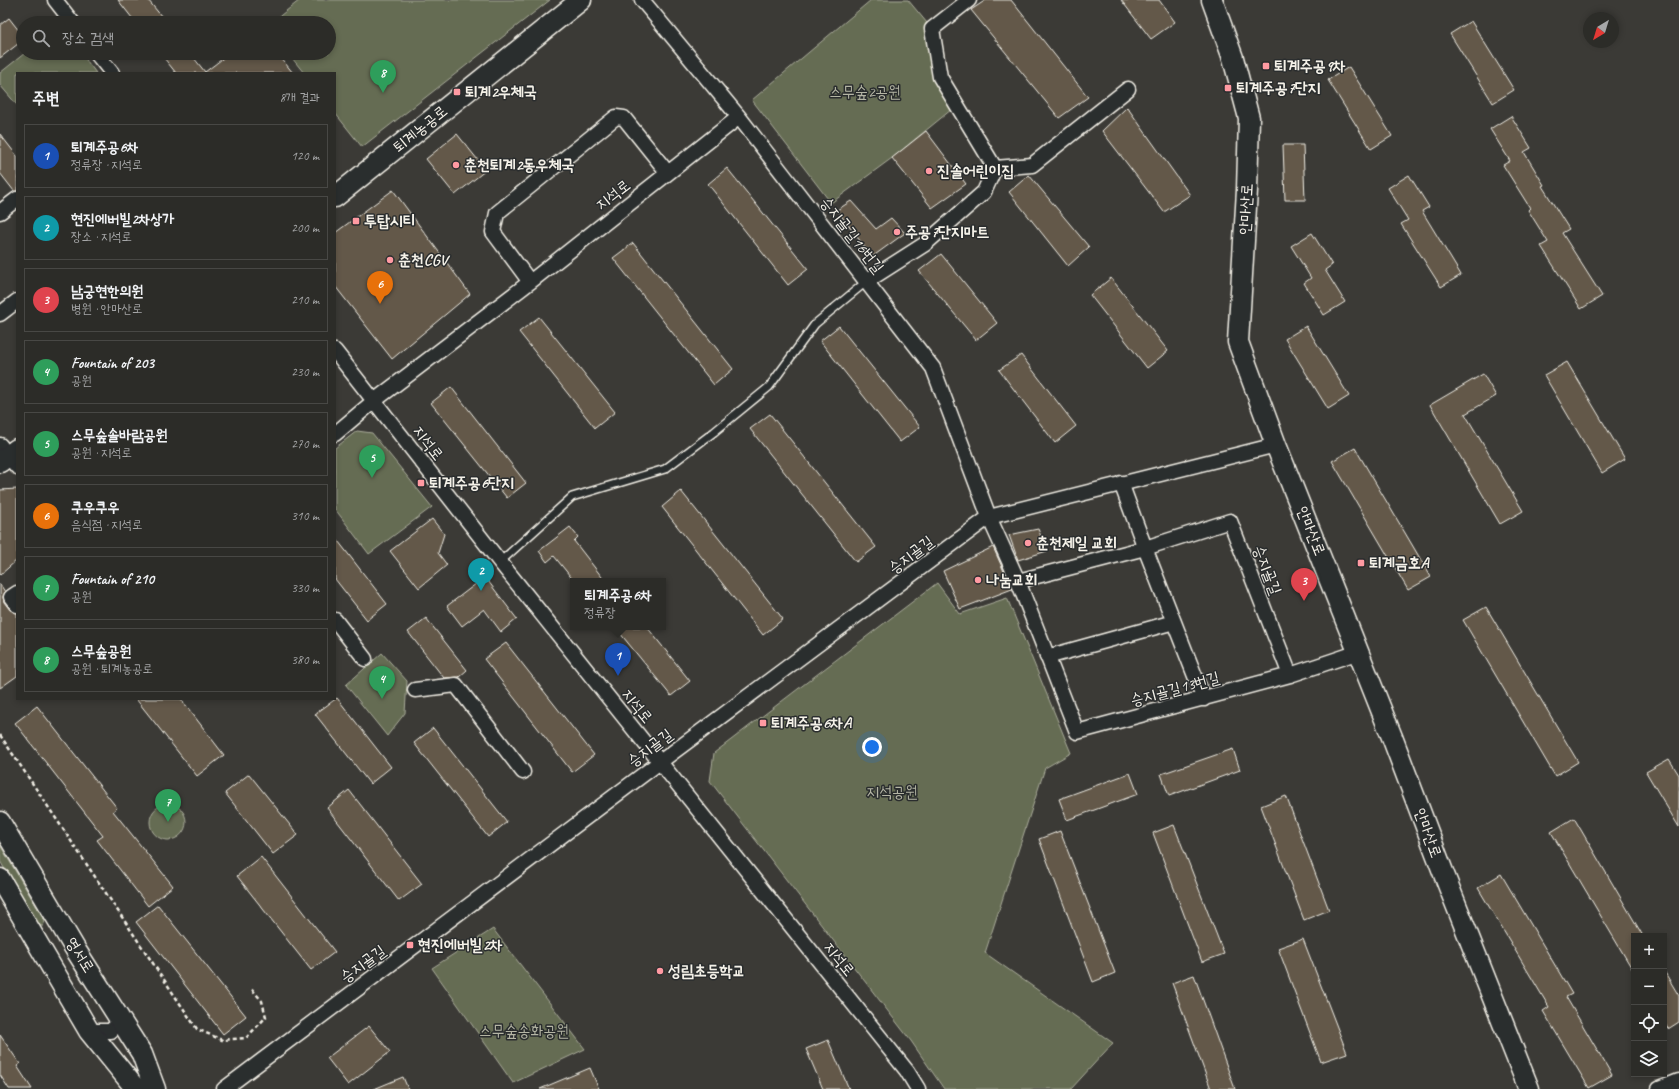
<!DOCTYPE html>
<html lang="ko">
<head>
<meta charset="utf-8">
<style>
  :root { --surface:#2c2c28; --page:#383834; --text:#f1f3f6; --muted:#a6a7a8; --line:#484845; --accent:#d6ab8b }
  body { margin:0; font-family:Caveat,"Poor Story",sans-serif; background:var(--page); color:var(--text) }
  .controls { position:absolute; right:12px; bottom:12px; display:grid; overflow:hidden; border-radius:0px; box-shadow:0 2px 6px #0003 }
  .controls button { width:36px; height:36px; display:grid; place-items:center; padding:0; border:0; border-bottom:1px solid var(--line); background:var(--surface); color:var(--text); font:20px sans-serif }
  .compass { position:absolute; left:1583px; top:12px; width:36px; height:36px; border-radius:50%; background:var(--surface); box-shadow:0 2px 6px #0003; rotate:218deg }
  .you { position:absolute; left:872px; top:747px; width:14px; height:14px; margin:-10px; border:3px solid #fff; border-radius:50%; background:#1a73e8; box-shadow:0 0 0 6px #1a73e833 }
  .badge { display:grid; place-items:center; width:26px; height:26px; border-radius:50%; background:var(--accent); color:#fff; font-size:13px; font-weight:700 }
  .pin { position:absolute; translate:-50% -33px; filter:drop-shadow(0 1px 2px #0008) }
  .pin::after { content:''; position:absolute; top:21px; width:14px; height:12px; background:inherit; clip-path:polygon(0 0,100% 0,50% 100%) }
  .popup { position:absolute; left:570px; top:578px; width:96px; height:52px; box-sizing:border-box; display:grid; place-content:center; border-radius:0px; background:var(--surface); filter:drop-shadow(0 1px 3px #0005); font-size:13px; white-space:nowrap; color:var(--muted) }
  .popup b { font-size:15px; color:var(--text) }
  .popup::after { content:''; position:absolute; left:50%; top:100%; margin-left:-8px; border:8px solid transparent; border-top-color:var(--surface) }
  .list { margin:0; padding:0; list-style:none }
  h2 { display:flex; justify-content:space-between; align-items:center; height:52px; margin:0; padding:0 16px; font-size:17px }
  h2 small { font-size:13px; font-weight:400; color:var(--muted) }
  .list li { display:grid; grid-template-columns:26px 1fr auto; gap:12px; align-items:center; box-sizing:border-box; height:64px; margin:0 8px 8px; padding:0 8px; border:1px solid var(--line); border-radius:0px }
  .list b { display:block; font-size:15px; white-space:nowrap }
  .list p { margin:0; font-size:13px; white-space:nowrap; color:var(--muted) }
  .list em { font-size:13px; font-style:normal; color:var(--muted) }
  .icon { flex:none; width:22px; height:22px; fill:none; stroke:currentColor; stroke-width:2; stroke-linecap:round; stroke-linejoin:round }
  .map { position:relative; flex:none; width:1679px; height:1089px; overflow:hidden }
  .search { position:absolute; background:var(--surface); box-shadow:0 2px 6px #0003; left:16px; top:16px; width:320px; height:44px; display:flex; align-items:center; gap:10px; box-sizing:border-box; padding:0 14px; border-radius:22px; color:var(--muted); font-size:15px }
  .panel { position:absolute; background:var(--surface); box-shadow:0 2px 6px #0003; left:16px; top:72px; width:320px; height:628px; border-radius:0px }
  .map>svg:first-child { display:block }
  .green { fill:#656c52; stroke:#acae9d }
  .building { fill:#63594a; stroke:#f4f1e8 }
  .lines { fill:none; stroke-linecap:round; stroke-linejoin:round }
  .lane-casing { stroke:#f4f1e8; stroke-width:10 }
  .street-casing { stroke:#f4f1e8; stroke-width:17 }
  .secondary-casing { stroke:#f4f1e8; stroke-width:23 }
  .path { stroke:#f4f1e8; stroke-width:2.5; stroke-dasharray:4 3; stroke-linecap:butt }
  .lane { stroke:#2a2d2e; stroke-width:7 }
  .street { stroke:#2a2d2e; stroke-width:14 }
  .secondary { stroke:#2a2d2e; stroke-width:20 }
  .poi-dot { fill:#ff9aa2; stroke:#2a2d2e; stroke-width:1.5 }
  .labels { text-anchor:middle; dominant-baseline:central; stroke-width:3; stroke-linejoin:round; paint-order:stroke }
  .poi-label { font-size:16px; font-weight:bold; fill:#f4f1e8; stroke:#2a2d2e; text-anchor:start }
  .park-label { font-size:16px; fill:#b4b5a4; stroke:#2a2d2e }
  .street-label { font-size:16px; fill:#f4f1e8; stroke:#2a2d2e }
</style>
</head>
<body>
<div class="map">
<svg width="1679" height="1089" viewBox="0 0 1679 1089">
  <rect width="100%" height="100%" fill="#3b3a36"/>
  <filter id="ink" filterUnits="userSpaceOnUse"><feTurbulence type="fractalNoise" baseFrequency=".025" numOctaves="2"/><feDisplacementMap in="SourceGraphic" scale="8" xChannelSelector="R" yChannelSelector="G"/><feConvolveMatrix kernelMatrix="1 2 1 2 8 2 1 2 1" color-interpolation-filters="sRGB"/></filter>
  <g filter="url(#ink)">
    <!-- green -->
    <path class="green" d="M300,0H550L362,147L335,113V73H304L288,53H329V23H271Z
      M871,0H908L932,29L940,77L957,105L892,158L831,203L752,100Z
      M25,53H81L96,73H17V105L0,85V73Z
      M357,431L372,433L432,507L369,554L335,509V448Z
      M937,583L960,614L1007,598L1071,753L1045,768L985,953L1113,1043L1071,1089H944L911,1041L710,781L714,753Z
      M382,653L407,681L405,713L387,736L346,685Z
      M150 822a18 18 0 1 1 36 0a18 18 0 1 1-36 0Z
      M0,845L45,921L43,926H39L35,921L0,861Z
      M493,929L585,1049L513,1083L432,968Z"/>
    <!-- building -->
    <path class="building" d="M118,0H148L167,23H136Z
      M986,0H1011L1088,97L1059,118L971,10Z
      M1121,0H1159L1175,22L1151,39Z
      M9,18L23,36V40L0,58V25Z
      M1471,21L1514,90L1493,103L1450,34Z
      M160,53H190L205,72L230,53H277L293,73H176Z
      M1349,67L1392,136L1371,149L1328,80Z
      M1127,107L1190,195L1164,212L1102,131Z
      M1511,116L1531,148L1524,152L1544,185L1542,186L1569,229L1562,233L1602,296L1581,309L1541,246L1548,242L1528,210L1530,208L1503,165L1510,161L1490,129Z
      M926,131L966,184L932,208L892,158Z
      M0,134L17,156V191H14L0,173Z
      M457,134L486,170L455,195L426,159Z
      M1283,145H1303L1305,200H1285Z
      M727,168L808,269L788,285L708,184Z
      M1029,175L1089,247L1068,266L1009,192Z
      M1409,175L1429,207L1422,211L1461,275L1441,287L1401,224L1408,220L1388,188Z
      M393,190L470,294L392,359L335,286V233Z
      M851,201L876,229L891,218L905,233L872,257L837,210Z
      M1312,233L1332,265L1325,270L1345,302L1324,315L1304,283L1311,278L1291,246Z
      M633,243L733,369L714,385L613,258Z
      M941,254L997,323L976,340L919,271Z
      M1111,278L1168,351L1147,368L1090,295Z
      M539,317L615,412L595,428L519,332Z
      M839,326L920,427L900,442L820,341Z
      M1306,326L1349,396L1328,409L1285,339Z
      M1021,355L1076,426L1055,443L999,370Z
      M1567,362L1625,459L1602,473L1544,375Z
      M1483,374L1496,396L1465,414L1523,511L1500,524L1430,405Z
      M451,387L526,483L507,498L431,403Z
      M770,414L876,547L856,562L750,429Z
      M1355,448L1431,577L1408,590L1332,461Z
      M17,489V560L0,575V490Z
      M681,491L783,619L763,635L662,507Z
      M432,519L444,534L438,553L447,565L419,588L390,551Z
      M570,527L578,537L574,541L605,581H574L554,556L547,562L539,551Z
      M1038,529L1047,551L1018,560L1009,535Z
      M335,537L387,604L367,620L335,579Z
      M993,547L1012,589L960,609L943,571Z
      M485,577L517,619L501,632L484,609L462,626L447,606Z
      M0,584L5,592L3,597L4,602L10,610L17,613V676L0,688Z
      M1486,607L1578,762L1555,776L1463,620Z
      M426,618L467,670L459,677L444,678L408,632Z
      M615,627H647L690,681L671,696Z
      M506,643L594,755L572,772L484,659Z
      M337,698L391,767L370,784L315,714Z
      M136,699H181L224,755L197,776Z
      M37,706L117,808L113,811L173,886L148,906L97,840L103,836L15,723Z
      M433,728L507,822L488,837L414,743Z
      M1233,749L1240,770L1169,796L1161,774Z
      M1669,759L1679,775V827L1646,772Z
      M1130,773L1138,794L1067,820L1059,799Z
      M249,774L298,835L273,854L225,793Z
      M349,790L422,884L399,901L327,808Z
      M1286,796L1329,910L1304,920L1261,806Z
      M1574,818L1643,936H1634V972L1551,832Z
      M1174,825L1224,954L1202,962L1153,833Z
      M1060,831L1115,973L1093,982L1039,839Z
      M261,857L335,952L311,970L237,876Z
      M1501,874L1572,994L1566,997L1612,1075L1589,1088L1543,1011L1549,1007L1478,888Z
      M158,905L246,1016L223,1034L136,922Z
      M1303,939L1347,1053L1321,1062L1278,948Z
      M1664,971L1679,996V1022L1668,1029L1664,1022Z
      M1194,975L1235,1089H1211L1172,983Z
      M369,1026L390,1052L348,1085L327,1058Z
      M0,1035L20,1064L17,1066L32,1089H9L0,1075Z
      M828,1040L849,1089H823L806,1049Z
      M590,1068L599,1089H540Z
      M403,1077L408,1089H374Z"/>
    <g class="lines">
      <defs>
        <path id="lane" d="M500,562L572,497L665,469L714,432L769,387L815,324L867,281"/>
        <path id="street" d="M55,0L73,23
          M642,0L739,117L933,368L989,517L1018,581L1077,732L1290,675L1359,652
          M969,0L932,29L940,77L995,168
          M96,53L112,73
          M0,212L17,199
          M867,281L925,244L984,192L995,168L1032,165L1128,89
          M530,282L493,232L497,213L616,117L624,118L668,173
          M0,314L17,301
          M335,351L500,562L907,1071L918,1089
          M335,434L374,401L530,282L739,117
          M0,445L17,467
          M1121,483L1145,548L1204,699
          M1018,581L1145,548L1230,521L1290,675
          M17,593L11,597L17,605
          M335,620L365,659
          M1047,657L1174,622
          M415,690L456,685L523,772
          M89,1031H111L116,1025L117,1015
          M224,1089L660,762L989,517L1276,445
          M1659,1089L1679,1081"/>
        <path id="secondary" d="M1212,0L1233,58L1249,118L1247,190L1238,342L1276,445L1392,737L1445,877L1529,1089
          M335,197L581,0
          M0,462L17,449
          M0,822L77,952L142,1054L155,1089
          M0,879L89,1031L136,1089"/>
      </defs>
      <!-- lane casing -->
      <use href="#lane" class="lane-casing"/>
      <!-- street casing -->
      <use href="#street" class="street-casing"/>
      <!-- secondary casing -->
      <use href="#secondary" class="secondary-casing"/>
      <!-- path -->
      <path class="path" d="M0,735L197,1029L222,1040L246,1038L266,1017L262,1001L251,988"/>
      <!-- lane -->
      <use href="#lane" class="lane"/>
      <!-- street -->
      <use href="#street" class="street"/>
      <!-- secondary -->
      <use href="#secondary" class="secondary"/>
    </g>
  </g>
  <!-- markers -->
  <g class="poi-dot">
    <rect x="1262" y="62" width="8" height="8" rx="2"/>
    <rect x="1224" y="84" width="8" height="8" rx="2"/>
    <rect x="453" y="88" width="8" height="8" rx="2"/>
    <circle cx="456" cy="165" r="4"/>
    <circle cx="929" cy="171" r="4"/>
    <rect x="352" y="217" width="8" height="8" rx="2"/>
    <circle cx="897" cy="232" r="4"/>
    <circle cx="390" cy="260" r="4"/>
    <rect x="417" y="479" width="8" height="8" rx="2"/>
    <circle cx="1028" cy="543" r="4"/>
    <rect x="1357" y="559" width="8" height="8" rx="2"/>
    <circle cx="978" cy="580" r="4"/>
    <rect x="759" y="719" width="8" height="8" rx="2"/>
    <rect x="406" y="941" width="8" height="8" rx="2"/>
    <circle cx="660" cy="971" r="4"/>
  </g>
  <g class="labels">
    <!-- poi labels -->
    <g class="poi-label">
      <text x="1274" y="66">퇴계주공9차</text>
      <text x="1236" y="88">퇴계주공7단지</text>
      <text x="465" y="92">퇴계2우체국</text>
      <text x="464" y="165">춘천퇴계2동우체국</text>
      <text x="937" y="171">진솔어린이집</text>
      <text x="364" y="221">투탑시티</text>
      <text x="905" y="232">주공7단지마트</text>
      <text x="398" y="260">춘천CGV</text>
      <text x="429" y="483">퇴계주공6단지</text>
      <text x="1036" y="543">춘천제일 교회</text>
      <text x="1369" y="563">퇴계금호A</text>
      <text x="986" y="580">나눔교회</text>
      <text x="771" y="723">퇴계주공6차A</text>
      <text x="418" y="945">현진에버빌2차</text>
      <text x="668" y="971">성림초등학교</text>
    </g>
    <!-- park labels -->
    <g class="park-label">
      <text x="865" y="92">스무숲2공원</text>
      <text x="892" y="792">지석공원</text>
      <text x="524" y="1031">스무숲송화공원</text>
    </g>
    <!-- street labels -->
    <g class="street-label">
      <text transform="translate(420 129) rotate(-39)">퇴계농공로</text>
      <text transform="translate(613 195) rotate(-38)">지석로</text>
      <text transform="translate(1246 209) rotate(-87)">안마산로</text>
      <text transform="translate(852 235) rotate(52)">승지골길16번길</text>
      <text transform="translate(428 443) rotate(52)">지석로</text>
      <text transform="translate(1311 531) rotate(68)">안마산로</text>
      <text transform="translate(911 555) rotate(-37)">승지골길</text>
      <text transform="translate(1267 570) rotate(69)">승지골길</text>
      <text transform="translate(1175 689) rotate(-15)">승지골길13번길</text>
      <text transform="translate(637 706) rotate(51)">지석로</text>
      <text transform="translate(650 748) rotate(-37)">승지골길</text>
      <text transform="translate(1428 833) rotate(70)">안마산로</text>
      <text transform="translate(80 955) rotate(58)">영서로</text>
      <text transform="translate(839 959) rotate(51)">지석로</text>
      <text transform="translate(363 964) rotate(-36)">승지골길</text>
    </g>
  </g>
</svg>
<div class="controls">
<button>+</button>
<button>−</button>
<button><svg class="icon" aria-label="locate" viewBox="0 0 24 24"><circle cx="12" cy="12" r="6"/><path d="M12 2v4M12 18v4M2 12h4M18 12h4"/></svg></button>
<button><svg class="icon" aria-label="layers" viewBox="0 0 24 24"><path d="M12 4l9 5-9 5-9-5zM3 14l9 5 9-5"/></svg></button>
</div>
<svg class="compass" viewBox="-18 -18 36 36"><path d="M0-13l5 13h-10z" fill="#e53935"/><path d="M0 13l5-13h-10z" fill="#a6a7a8"/></svg>
<div class="you"></div>
<div class="pin badge" style="left:618px;top:676px;background:#1a4fb4">1</div>
<div class="popup"><b>퇴계주공6차</b>정류장</div>
<div class="pin badge" style="left:481px;top:591px;background:#0f9aa8">2</div>
<div class="pin badge" style="left:1304px;top:601px;background:#e0444e">3</div>
<div class="pin badge" style="left:382px;top:699px;background:#2e9e5b">4</div>
<div class="pin badge" style="left:372px;top:478px;background:#2e9e5b">5</div>
<div class="pin badge" style="left:380px;top:304px;background:#e8710a">6</div>
<div class="pin badge" style="left:168px;top:822px;background:#2e9e5b">7</div>
<div class="pin badge" style="left:383px;top:93px;background:#2e9e5b">8</div>
<div class="search"><svg class="icon" aria-label="search" viewBox="0 0 24 24"><circle cx="10" cy="10" r="6"/><path d="M15 15l6 6"/></svg>장소 검색</div>
<section class="panel">
<h2>주변<small>8개 결과</small></h2>
<ul class="list">
<li><span class="badge" style="background:#1a4fb4">1</span><div><b>퇴계주공6차</b><p>정류장 · 지석로</p></div><em>120 m</em></li>
<li><span class="badge" style="background:#0f9aa8">2</span><div><b>현진에버빌2차상가</b><p>장소 · 지석로</p></div><em>200 m</em></li>
<li><span class="badge" style="background:#e0444e">3</span><div><b>남궁현한의원</b><p>병원 · 안마산로</p></div><em>210 m</em></li>
<li><span class="badge" style="background:#2e9e5b">4</span><div><b>Fountain of 203</b><p>공원</p></div><em>230 m</em></li>
<li><span class="badge" style="background:#2e9e5b">5</span><div><b>스무숲솔바람공원</b><p>공원 · 지석로</p></div><em>270 m</em></li>
<li><span class="badge" style="background:#e8710a">6</span><div><b>쿠우쿠우</b><p>음식점 · 지석로</p></div><em>310 m</em></li>
<li><span class="badge" style="background:#2e9e5b">7</span><div><b>Fountain of 210</b><p>공원</p></div><em>330 m</em></li>
<li><span class="badge" style="background:#2e9e5b">8</span><div><b>스무숲공원</b><p>공원 · 퇴계농공로</p></div><em>380 m</em></li>
</ul>
</section>
</div>
</body>
</html>
